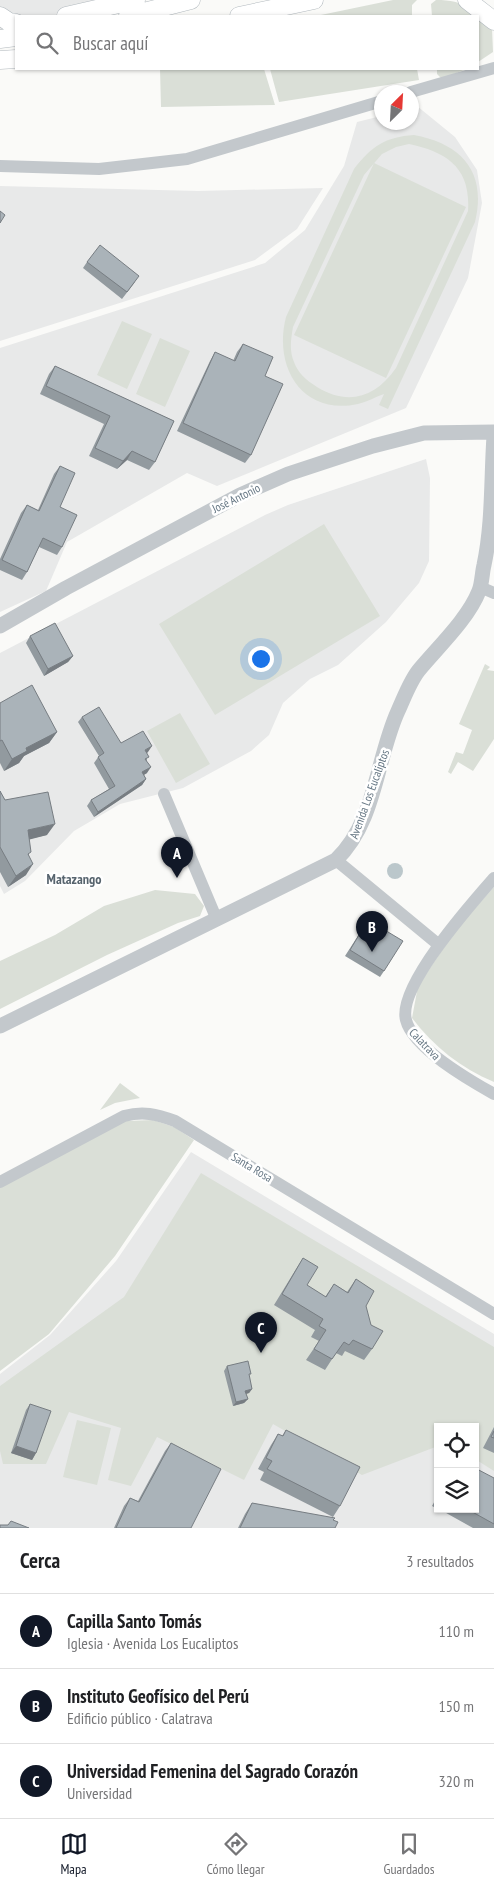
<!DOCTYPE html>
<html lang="es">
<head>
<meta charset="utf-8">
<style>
  :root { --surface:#fff; --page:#f6f6f6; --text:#202124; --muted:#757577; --line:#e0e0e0; --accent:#111827 }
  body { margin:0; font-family:"PT Sans Narrow",sans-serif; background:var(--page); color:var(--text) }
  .controls { position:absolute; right:15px; bottom:15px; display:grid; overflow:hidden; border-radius:0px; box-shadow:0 1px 4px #0004 }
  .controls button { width:45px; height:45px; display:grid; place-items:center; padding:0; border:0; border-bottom:1px solid var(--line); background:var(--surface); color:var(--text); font:25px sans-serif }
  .compass { position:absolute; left:374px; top:85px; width:45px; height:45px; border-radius:50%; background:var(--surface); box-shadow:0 1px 4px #0004; rotate:24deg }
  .you { position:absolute; left:260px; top:658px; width:18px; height:18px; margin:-12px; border:4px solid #fff; border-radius:50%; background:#1a73e8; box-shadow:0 0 0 8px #1a73e833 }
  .badge { display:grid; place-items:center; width:32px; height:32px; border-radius:50%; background:var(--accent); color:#fff; font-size:16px; font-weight:700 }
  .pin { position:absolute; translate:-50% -41px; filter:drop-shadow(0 1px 2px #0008) }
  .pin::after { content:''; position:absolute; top:26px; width:18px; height:15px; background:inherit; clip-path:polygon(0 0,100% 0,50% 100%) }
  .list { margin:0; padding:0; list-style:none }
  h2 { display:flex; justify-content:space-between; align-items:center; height:65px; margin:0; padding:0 20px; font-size:21px }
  h2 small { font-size:16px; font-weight:400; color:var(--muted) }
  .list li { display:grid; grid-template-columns:32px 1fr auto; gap:15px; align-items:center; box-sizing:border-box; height:75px; padding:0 20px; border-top:1px solid var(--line) }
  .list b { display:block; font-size:19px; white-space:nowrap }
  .list p { margin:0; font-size:16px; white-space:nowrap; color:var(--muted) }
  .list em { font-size:16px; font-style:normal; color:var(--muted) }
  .icon { flex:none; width:28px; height:28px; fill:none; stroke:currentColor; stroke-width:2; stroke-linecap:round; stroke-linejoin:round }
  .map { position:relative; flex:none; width:494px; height:1528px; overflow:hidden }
  .search { position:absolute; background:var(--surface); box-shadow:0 1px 4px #0004; left:15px; right:15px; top:15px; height:55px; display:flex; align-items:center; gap:12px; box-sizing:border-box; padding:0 18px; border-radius:0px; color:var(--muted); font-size:19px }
  .sheet { height:290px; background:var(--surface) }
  nav { display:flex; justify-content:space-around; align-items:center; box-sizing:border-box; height:70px; border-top:1px solid var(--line); background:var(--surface); font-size:14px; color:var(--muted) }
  nav a { display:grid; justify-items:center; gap:2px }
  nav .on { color:var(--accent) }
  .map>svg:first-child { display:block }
  .built { fill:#e8e9e9; fill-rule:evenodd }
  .green { fill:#dadfd7; fill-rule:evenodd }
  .water { fill:#bbc7cb }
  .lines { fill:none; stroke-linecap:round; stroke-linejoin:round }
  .secondary-casing { stroke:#b3babf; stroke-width:19 }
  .minor { stroke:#c3c8cc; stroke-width:12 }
  .tertiary { stroke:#c3c8cc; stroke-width:15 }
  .secondary { stroke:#fff; stroke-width:18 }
  .wall { fill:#929a9f }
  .shaded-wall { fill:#777d82 }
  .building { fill:#aab3b9; stroke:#777d82 }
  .labels { text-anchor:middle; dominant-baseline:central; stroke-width:5; stroke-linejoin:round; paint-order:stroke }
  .street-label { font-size:12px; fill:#657683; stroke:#fff }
  .neighbourhood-label { font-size:14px; font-weight:bold; fill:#57646e; stroke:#fff }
</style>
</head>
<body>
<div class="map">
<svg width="494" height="1528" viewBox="0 0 494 1528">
  <rect width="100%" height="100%" fill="#fafaf8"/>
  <!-- built -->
  <path class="built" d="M0,0H136L67,16H16L9,30H0Z
    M417,106L455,137L477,170L482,203L468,278L406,408L217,486L187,473L67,542L46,591L0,612V348L265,263L305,230L344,166L357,122L381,116L382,122H412V108Z
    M0,186L198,191L323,188L297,229L255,260L0,341Z
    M426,459L430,478L429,561L419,583L386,622L338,665L310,679L283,703L269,735L251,751L183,788L120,804L74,831L25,881L4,894L0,886V653L265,515L288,505Z
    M191,1152L494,1334V1528H0V1374L50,1335L116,1261ZM438,1427H475V1509H438Z"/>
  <!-- green -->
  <path class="green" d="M393,0H417L412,5V16H316Z
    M436,0C466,0 471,10 492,28L493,52L478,62V16H432L431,4Z
    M160,69H264L275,105L161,107Z
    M270,69H417L419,80L279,102Z
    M437,69H466L442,79L437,74Z
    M414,135C462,144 487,172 475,222L388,409L379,405L384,394C375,397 367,402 358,404C302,416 273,367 286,317L354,169C372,146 385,137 414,135ZM409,144C447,152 471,168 468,211L396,368C375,398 348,406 317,387C306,380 298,373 294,362C289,351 291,339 293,327L364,175L382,154L396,147Z
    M374,163L466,207L386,378L294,335Z
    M122,321L152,334L127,389L97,375Z
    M160,338L190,351L165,407L136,394Z
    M324,524L380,616L215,715L159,624Z
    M485,664L490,667L487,670L494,671V739L473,771L458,762L451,774L448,772L456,752L463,754L472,730L459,724Z
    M180,713L210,764L176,783L147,731Z
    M494,887V1082C461,1068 434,1047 412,1018L418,986L457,928Z
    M155,890L195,894L204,906L200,916L178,923L107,955L0,1009V961L55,935L104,906Z
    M120,1083L140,1098L115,1103L100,1110Z
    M153,1120L174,1127L194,1140L115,1256L49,1334L0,1371V1187L125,1121Z
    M201,1173L494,1347V1471L475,1459V1427H438V1446L362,1475L273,1424L244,1480L157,1437L131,1486L108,1480L121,1428L69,1412L46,1464H3L0,1451V1386L124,1297Z
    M77,1420L111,1428L97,1485L63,1477Z"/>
  <!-- water -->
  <path class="water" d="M387 871a8 8 0 1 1 16 0a8 8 0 1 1-16 0Z"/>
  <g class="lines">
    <defs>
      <path id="secondary" d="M467,0L494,21
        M0,16L9,22L16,23
        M66,16L136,0
        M128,16L191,0
        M239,16L314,0
        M0,39L16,37
        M0,60L16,59"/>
    </defs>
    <!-- secondary casing -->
    <use href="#secondary" class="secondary-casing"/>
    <!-- minor -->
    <path class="minor" d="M411,92L494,68
      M0,166L99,169L187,159L382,101
      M480,587L494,593
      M164,794L217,920
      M336,860L439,945
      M494,878C472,903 397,987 406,1020C413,1048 469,1080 494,1094
      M0,1182L124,1116C143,1111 156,1114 175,1121L494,1314"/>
    <!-- tertiary -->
    <path class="tertiary" d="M0,626L66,588L240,495L288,474L373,446L424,433L494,432
      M0,1026L336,860C376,822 376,759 398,711C404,698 410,681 419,670C438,647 468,619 479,591C482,584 482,573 484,565C493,522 491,480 494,436"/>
    <!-- secondary -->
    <use href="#secondary" class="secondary"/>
  </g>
  <!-- wall -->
  <path class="wall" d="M87,262L135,282L122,299L83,268Z
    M243,344L265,376L251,455L245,463L177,431L210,361L215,352L233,361L237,352Z
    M55,366L174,421L155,462L149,470L127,460L117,469L89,456L104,424L40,394L49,374Z
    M60,466V507L62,547L57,555L39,547L27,572L22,580L0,570V559L21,513L27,505L38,510L54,474Z
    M30,636L73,656L68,662L44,676L26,643Z
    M0,703L57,732L49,743L24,756L19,763L4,771L0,763Z
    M82,717L121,743L148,752L147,753V773L144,775L146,779L142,785L94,817L87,806L91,800L109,789L94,763L99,756L78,722Z
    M0,791L5,800L47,835L29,839V855L26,875L8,887L0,872Z
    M368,920L384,971L380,977L345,956Z
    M303,1258L307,1285L325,1297L334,1284L347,1292L356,1279L366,1306L372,1349L364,1360L345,1351L342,1356L336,1353L325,1370L306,1360L319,1341L311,1337L315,1330L274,1305L296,1269Z
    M227,1366L249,1377L252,1389L249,1393L246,1394L248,1399L244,1403L233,1406L224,1371Z
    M30,1404L36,1453L32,1460L11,1453L26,1410Z
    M494,1427V1453L483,1448Z
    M286,1430L340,1506L333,1517L260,1480L264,1472L258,1469L271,1445L278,1434L282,1436Z
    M171,1443L191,1528H114L124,1506L130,1498L138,1501L165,1451Z
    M494,1478V1528H473L439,1509H475Z
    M438,1495V1509L432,1506Z
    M252,1503L333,1520L335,1528H238L245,1514Z"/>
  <!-- shaded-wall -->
  <path class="shaded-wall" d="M132,451L127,460L117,469L123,461Z
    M73,656L68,662L44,676L48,669Z
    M57,732L49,743L24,756L19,763L4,771L12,759L26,748Z
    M152,746L148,752L141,756L145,750Z
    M151,767L147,773L138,778L142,772Z
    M146,779L142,785L94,817L98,812Z
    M55,824L47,835L20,842L28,830Z
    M33,864L26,875L8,887L16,876Z
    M252,1389L249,1393L242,1395L245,1391Z
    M248,1399L244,1403L233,1406L236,1402Z
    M16,1446L36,1453L32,1460L11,1453Z"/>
  <!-- building -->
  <path class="building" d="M0,211L5,215L0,223Z
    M100,245L139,276L127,292L87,262Z
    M243,344L273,357L265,376L283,384L251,455L183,423L215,352L235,361Z
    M55,366L174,421L155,462L132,451L123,461L95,448L110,416L46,386Z
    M60,466L75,473L60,507L77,515L62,547L43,538L27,572L2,560L27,505L39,511Z
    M55,623L73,656L48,669L30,636Z
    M32,685L57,732L26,748L27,751L12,759L2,740L0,741V703Z
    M99,707L121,743L143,731L152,746L145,750L149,757L145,759L151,767L142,772L146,779L98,812L91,800L115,786L98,757L104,753L82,717Z
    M0,791L5,800L48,792L55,824L28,830L31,852L28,854L33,864L16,876L0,847Z
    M368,920L403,941L384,971L350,950Z
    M303,1258L318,1267L307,1285L326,1297L334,1284L348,1293L356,1279L374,1291L366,1306L371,1325L383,1331L372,1349L353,1340L349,1345L344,1342L332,1359L314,1349L326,1330L319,1326L323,1319L282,1294Z
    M248,1361L251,1374H249L252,1389L245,1391L248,1399L236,1402L227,1366Z
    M30,1404L51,1411L36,1453L16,1446Z
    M286,1430L360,1467L340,1506L267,1469L272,1461L266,1458L278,1434L283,1436Z
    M494,1431V1438L491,1437Z
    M171,1443L221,1469L191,1528H116L130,1498L139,1502Z
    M475,1468L494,1478V1524L467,1509H475Z
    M252,1503L335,1518L333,1520L338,1522L335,1528H240Z
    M11,1521L29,1528H0V1525H8Z"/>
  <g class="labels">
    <!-- street labels -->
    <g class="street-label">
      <text transform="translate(236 498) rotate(-26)">José Antonio</text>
      <text transform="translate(369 794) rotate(-70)">Avenida Los Eucaliptos</text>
      <text transform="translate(425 1044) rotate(46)">Calatrava</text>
      <text transform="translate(252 1167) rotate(31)">Santa Rosa</text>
    </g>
    <!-- neighbourhood labels -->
    <g class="neighbourhood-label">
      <text x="74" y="879">Matazango</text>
    </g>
  </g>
</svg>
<div class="controls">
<button><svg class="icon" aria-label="locate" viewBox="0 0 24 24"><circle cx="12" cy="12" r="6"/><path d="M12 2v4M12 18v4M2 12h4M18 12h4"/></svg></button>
<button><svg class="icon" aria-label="layers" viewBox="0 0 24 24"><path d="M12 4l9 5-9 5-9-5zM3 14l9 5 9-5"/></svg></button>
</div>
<svg class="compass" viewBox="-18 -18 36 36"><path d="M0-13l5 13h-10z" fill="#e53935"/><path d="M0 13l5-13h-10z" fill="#757577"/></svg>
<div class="you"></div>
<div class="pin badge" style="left:177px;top:878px">A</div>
<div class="pin badge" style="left:372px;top:952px">B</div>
<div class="pin badge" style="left:261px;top:1353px">C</div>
<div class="search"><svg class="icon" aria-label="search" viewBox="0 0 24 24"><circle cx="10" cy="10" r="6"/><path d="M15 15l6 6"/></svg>Buscar aquí</div>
</div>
<section class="sheet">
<h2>Cerca<small>3 resultados</small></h2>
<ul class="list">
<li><span class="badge">A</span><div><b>Capilla Santo Tomás</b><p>Iglesia · Avenida Los Eucaliptos</p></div><em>110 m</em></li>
<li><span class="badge">B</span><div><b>Instituto Geofísico del Perú</b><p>Edificio público · Calatrava</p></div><em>150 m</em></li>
<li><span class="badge">C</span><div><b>Universidad Femenina del Sagrado Corazón</b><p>Universidad</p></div><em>320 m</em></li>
</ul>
</section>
<nav>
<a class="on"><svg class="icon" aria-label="map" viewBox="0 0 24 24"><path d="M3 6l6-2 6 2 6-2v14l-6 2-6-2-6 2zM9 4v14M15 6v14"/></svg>Mapa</a>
<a><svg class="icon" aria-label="directions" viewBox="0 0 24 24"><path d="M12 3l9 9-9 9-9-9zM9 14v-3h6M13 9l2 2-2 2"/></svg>Cómo llegar</a>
<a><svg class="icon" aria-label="saved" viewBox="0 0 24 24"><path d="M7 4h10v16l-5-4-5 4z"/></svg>Guardados</a>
</nav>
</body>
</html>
